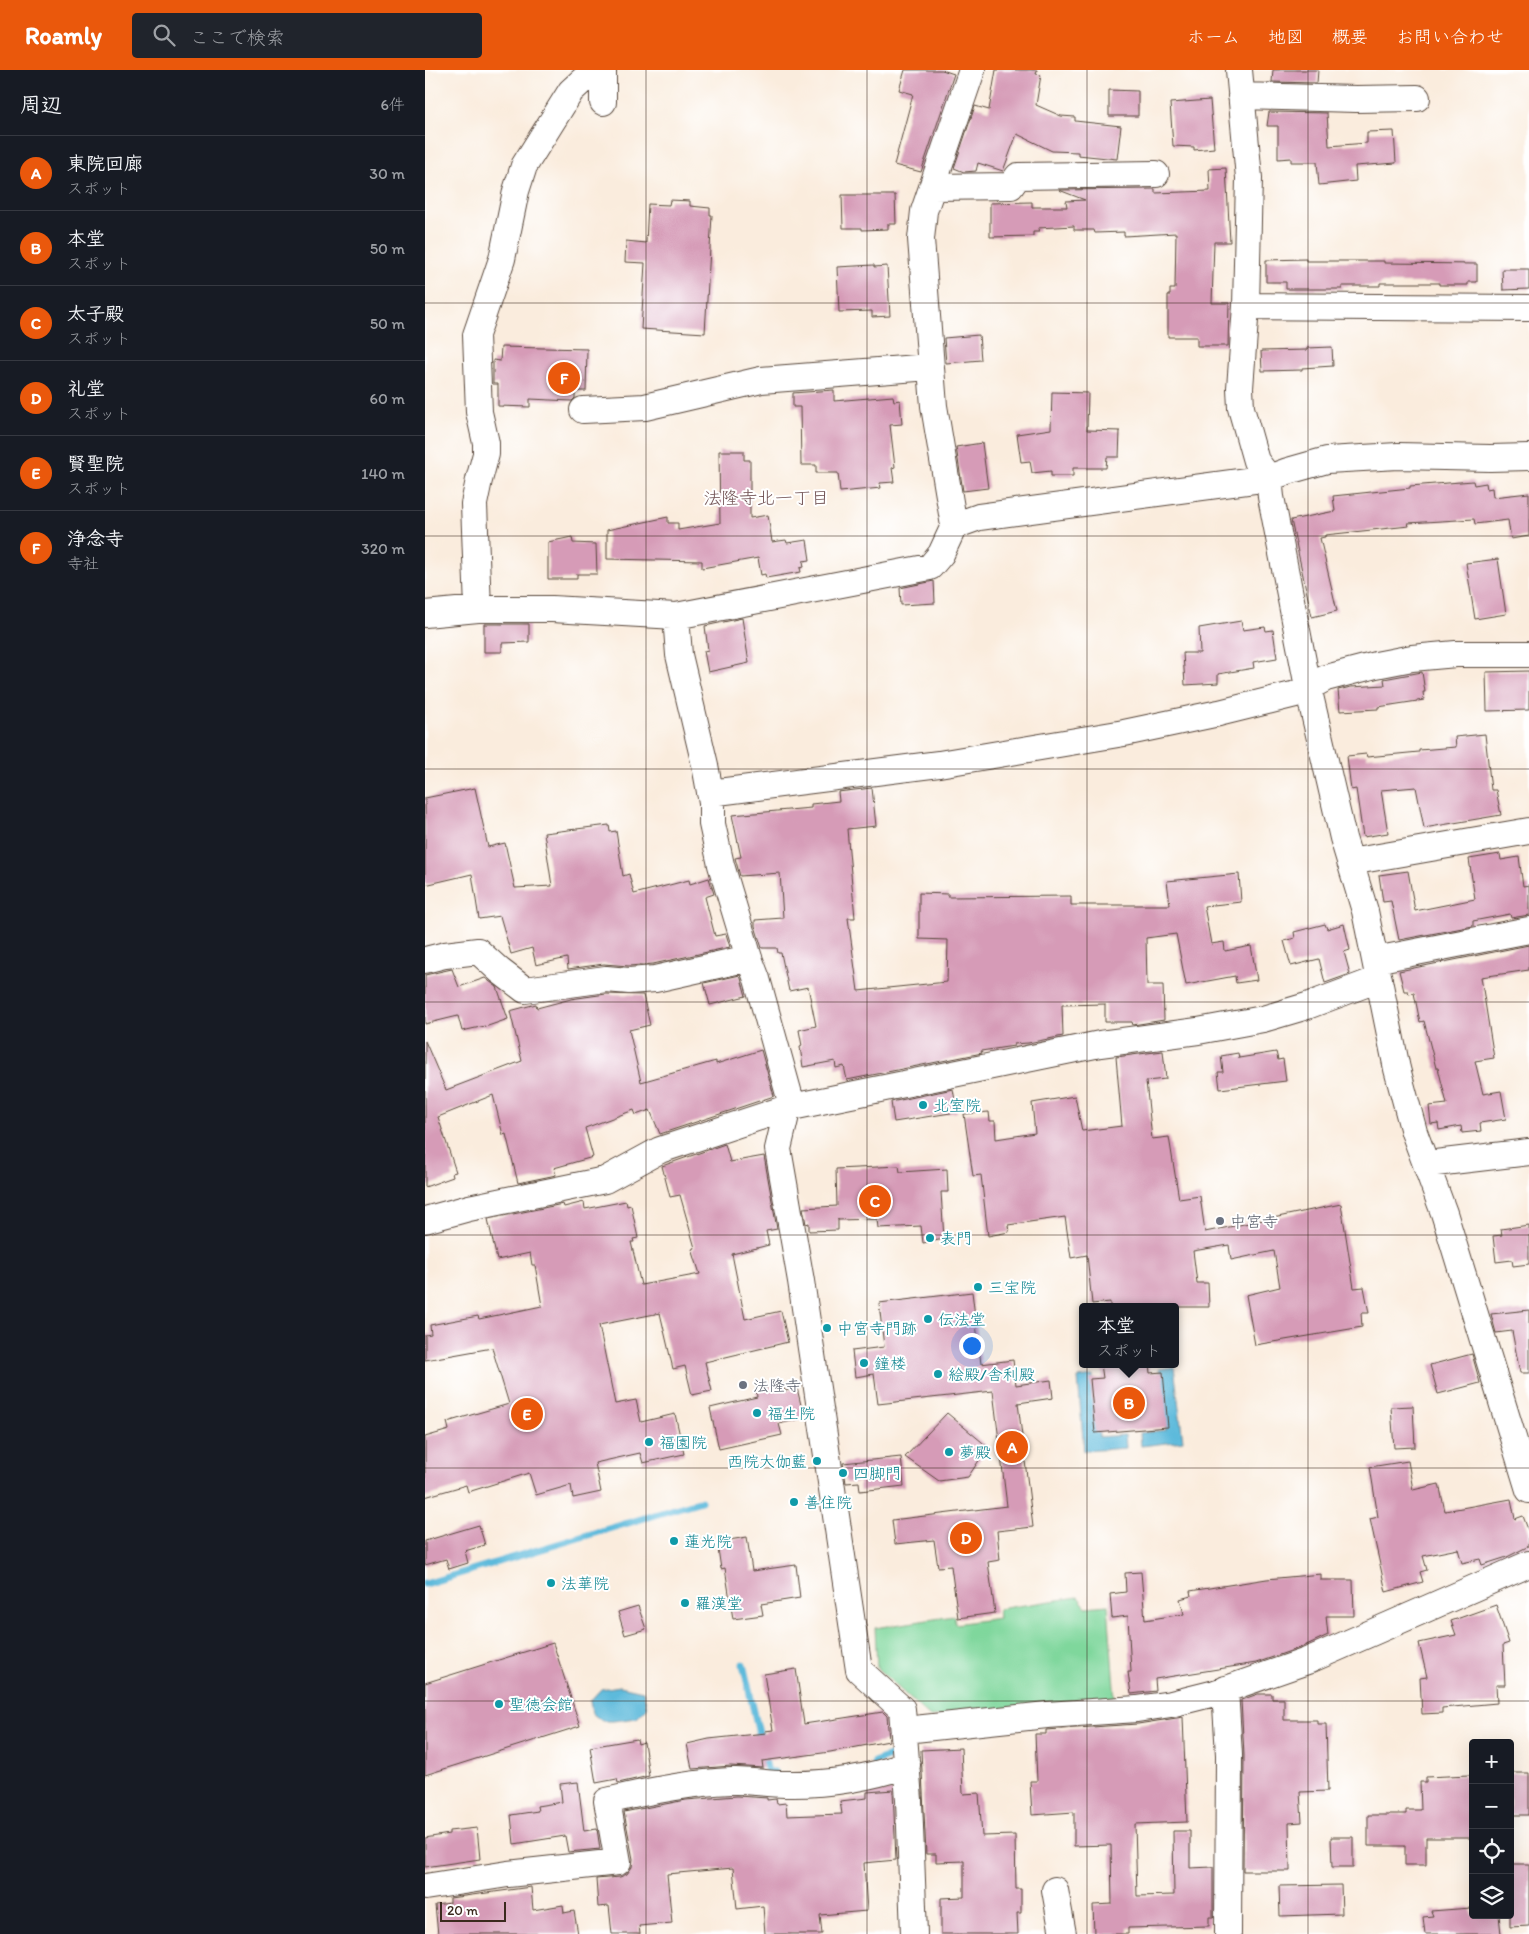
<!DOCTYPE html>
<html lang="ja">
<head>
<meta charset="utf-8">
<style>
  :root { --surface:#171b24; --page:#20242c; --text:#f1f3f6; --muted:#9ea1a6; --line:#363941; --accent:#ea580c }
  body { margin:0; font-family:Itim,"Klee One",sans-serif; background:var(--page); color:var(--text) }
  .controls { position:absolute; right:15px; bottom:15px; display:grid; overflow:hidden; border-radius:5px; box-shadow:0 5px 20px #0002 }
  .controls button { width:45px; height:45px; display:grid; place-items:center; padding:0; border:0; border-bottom:1px solid var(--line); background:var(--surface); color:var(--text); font:25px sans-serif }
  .scale { position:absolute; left:15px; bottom:12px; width:66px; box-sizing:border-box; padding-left:5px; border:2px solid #3b2a1e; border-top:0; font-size:14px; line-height:18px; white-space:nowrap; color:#3b2a1e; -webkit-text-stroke:4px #fff; paint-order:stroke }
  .you { position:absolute; left:546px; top:1275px; width:18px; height:18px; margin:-12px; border:4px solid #fff; border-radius:50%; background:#1a73e8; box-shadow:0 0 0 8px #1a73e833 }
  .badge { display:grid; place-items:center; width:32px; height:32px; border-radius:50%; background:var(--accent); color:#fff; font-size:16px; font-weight:700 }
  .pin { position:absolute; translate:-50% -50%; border:2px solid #fff; box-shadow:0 1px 5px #0006 }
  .popup { position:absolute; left:654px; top:1233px; width:100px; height:65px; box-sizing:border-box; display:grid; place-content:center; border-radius:5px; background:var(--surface); filter:drop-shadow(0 1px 4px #0005); font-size:16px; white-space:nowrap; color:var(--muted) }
  .popup b { font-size:19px; color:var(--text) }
  .popup::after { content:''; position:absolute; left:50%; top:100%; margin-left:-10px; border:10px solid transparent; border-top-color:var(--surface) }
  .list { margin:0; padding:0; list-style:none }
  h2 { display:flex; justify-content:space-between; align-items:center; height:65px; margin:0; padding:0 20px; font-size:21px }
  h2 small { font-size:16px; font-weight:400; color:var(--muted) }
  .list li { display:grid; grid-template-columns:32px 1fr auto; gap:15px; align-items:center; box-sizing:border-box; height:75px; padding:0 20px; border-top:1px solid var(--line) }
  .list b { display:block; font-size:19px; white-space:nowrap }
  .list p { margin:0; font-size:16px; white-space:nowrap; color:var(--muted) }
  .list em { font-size:16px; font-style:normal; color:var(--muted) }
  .icon { flex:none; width:28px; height:28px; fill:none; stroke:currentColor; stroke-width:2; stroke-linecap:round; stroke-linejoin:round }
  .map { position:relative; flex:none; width:1104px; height:1864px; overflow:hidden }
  header { display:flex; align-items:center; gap:30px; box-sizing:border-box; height:70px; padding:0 25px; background:var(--accent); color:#fff }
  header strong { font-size:24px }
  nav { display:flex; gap:28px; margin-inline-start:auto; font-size:18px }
  .search { width:350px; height:45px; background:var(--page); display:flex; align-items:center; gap:12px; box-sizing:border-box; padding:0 18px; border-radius:5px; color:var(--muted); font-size:19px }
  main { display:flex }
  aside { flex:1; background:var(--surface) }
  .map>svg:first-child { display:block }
  .green { fill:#7fd79c; stroke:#5d805d }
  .water { fill:#5dbadb; stroke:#4c727c }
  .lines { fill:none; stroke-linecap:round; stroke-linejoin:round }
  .stream { stroke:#5dbadb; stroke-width:7 }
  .building { fill:#d69bb7 }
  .minor-casing { stroke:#58473b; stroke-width:28 }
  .minor { stroke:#fff; stroke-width:26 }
  .grid { fill:none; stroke:#3b2a1e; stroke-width:1; stroke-opacity:0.55 }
  .culture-dot { fill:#0f9aa8; stroke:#fff; stroke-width:2 }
  .worship-dot { fill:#6b7280; stroke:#fff; stroke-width:2 }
  .labels { text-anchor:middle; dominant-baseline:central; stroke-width:4; stroke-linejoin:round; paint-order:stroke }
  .culture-label { font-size:16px; fill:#0d838f; stroke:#fff; text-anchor:start }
  .worship-label { font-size:16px; fill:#5b616d; stroke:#fff; text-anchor:start }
  .neighbourhood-label { font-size:18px; fill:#715254; stroke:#fff }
</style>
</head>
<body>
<header>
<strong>Roamly</strong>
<div class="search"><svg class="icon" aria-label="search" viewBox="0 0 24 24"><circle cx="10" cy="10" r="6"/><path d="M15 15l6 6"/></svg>ここで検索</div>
<nav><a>ホーム</a><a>地図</a><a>概要</a><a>お問い合わせ</a></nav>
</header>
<main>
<aside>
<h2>周辺<small>6件</small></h2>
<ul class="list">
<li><span class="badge">A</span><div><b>東院回廊</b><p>スポット</p></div><em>30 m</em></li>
<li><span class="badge">B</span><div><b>本堂</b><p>スポット</p></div><em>50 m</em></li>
<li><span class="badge">C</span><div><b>太子殿</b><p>スポット</p></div><em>50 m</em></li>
<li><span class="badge">D</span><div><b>礼堂</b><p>スポット</p></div><em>60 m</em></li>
<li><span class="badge">E</span><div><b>賢聖院</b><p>スポット</p></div><em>140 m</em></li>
<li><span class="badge">F</span><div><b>浄念寺</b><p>寺社</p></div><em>320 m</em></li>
</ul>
</aside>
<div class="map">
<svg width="1104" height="1864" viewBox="0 0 1104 1864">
  <rect width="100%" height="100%" fill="#fff"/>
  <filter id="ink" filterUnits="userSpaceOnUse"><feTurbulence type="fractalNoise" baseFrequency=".02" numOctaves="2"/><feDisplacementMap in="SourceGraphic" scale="10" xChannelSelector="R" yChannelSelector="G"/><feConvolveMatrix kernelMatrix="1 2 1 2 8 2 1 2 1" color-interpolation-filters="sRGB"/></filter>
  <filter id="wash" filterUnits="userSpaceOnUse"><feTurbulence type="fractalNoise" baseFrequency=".0096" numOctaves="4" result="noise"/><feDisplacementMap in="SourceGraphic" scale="20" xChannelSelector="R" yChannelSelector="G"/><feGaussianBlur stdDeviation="1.12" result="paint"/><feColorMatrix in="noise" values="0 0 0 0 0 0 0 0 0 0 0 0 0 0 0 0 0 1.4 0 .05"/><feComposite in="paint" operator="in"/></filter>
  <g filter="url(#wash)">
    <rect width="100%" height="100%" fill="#faecdd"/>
    <!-- green -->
    <path class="green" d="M653,1527L661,1537L683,1535L690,1631L505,1647L452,1598L450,1558L529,1546L530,1554L574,1548L573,1539Z"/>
    <!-- water -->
    <path class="water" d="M749,1297L758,1371L716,1376L715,1363L741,1360L734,1299Z
      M668,1306L674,1367L700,1365L701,1378L659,1381L653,1308Z
      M195,1616L218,1621L222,1638L212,1648L188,1651H177L167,1643L165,1631L176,1619Z"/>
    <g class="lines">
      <!-- stream -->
      <path class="stream" d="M0,1514L276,1431
        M318,1594L336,1672
        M338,1682L343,1702H349
        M449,1692L473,1683L474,1686"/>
    </g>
    <g id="blocks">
      <!-- building -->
      <path class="building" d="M480,0H517L529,4L496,102L469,95L488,24L474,20Z
        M571,0H612L611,4L616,5L611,35L636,46L650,47V51L696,56L692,89L653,85V82L627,81L592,64L578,101L553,93L551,101L539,102L529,98L550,36L564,40Z
        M848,0H893L892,13L847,12Z
        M684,20L713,21V46H684Z
        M785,30L789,78L769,80V77L748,76L745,33Z
        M844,42L902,43L904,76L942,73V62L969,61L971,93L930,96L931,111L894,115L892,92H866V88L853,89V56H842Z
        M801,98L805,172H789L787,233H804L803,276H772V267H743V225H745V219H750L751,163L699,166V162L670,163L669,160H649V156L613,158L614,162H608V166L565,167V133L607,132V137H642L641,131L660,130L634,120L730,119V123L785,121L784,99Z
        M417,125H470L471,154H463V159L437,160V158H418Z
        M245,130L265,131V136L285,138V145H287L280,263L216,259L220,193L200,192L201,171L221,173L223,134L244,135Z
        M881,189V191H959V193L1052,194V212H1043V215H1014V213H955V216H917V219H861V212H841V190Z
        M449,195V197L462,196L465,246L447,247V241L414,242L412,197Z
        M1077,199H1104V219L1078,220Z
        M554,265L556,290L521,293L519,268Z
        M76,277L162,279L161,321H150V328L147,331L105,329V337L73,336V314H68V290L75,291Z
        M907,277L908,296L877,298V300L837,301L836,281L882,280V278Z
        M409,320V331L468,326L469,331L475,330L477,354L465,355L470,397L467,398L469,412L455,413L456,418L415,422L413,403H391V395H376L375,337H368V323Z
        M627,322L663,323L662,360L695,361L694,387H682L681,398H648V406H626V401L607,403L605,391L596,392L592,364L626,359Z
        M557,373L563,418L538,421L531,377Z
        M294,381H319V390H325V448L343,445L347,472L361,470L362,473L382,470L385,490L378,491L379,497L375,498L376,502L341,508L340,504L336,505L333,488L277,498V491L182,489V460L243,447V453H253V460L295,453Z
        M1048,411L1049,415L1061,413L1062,419L1067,418L1068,427L1104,423V466L1086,469L1083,450L1050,454L1049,449L983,453L984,456L900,465V467L895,468L912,541L887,547L866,450L910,441L908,426L985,418V416Z
        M147,467L148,473L171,474L172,504H152V509H123V472Z
        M1073,489L1081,544L1050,549L1041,493Z
        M509,511L510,533L476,535L475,518Z
        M317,548L324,593L283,602L279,581L283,580L280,556Z
        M816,551L818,560L840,557L841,561L848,560L852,588L828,592L829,598L793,604V613L760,615L758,583H775L774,558Z
        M59,554H104V572L77,573V582H59Z
        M1104,601V640L1062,641L1061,602Z
        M997,602L1000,622H998L999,630L953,637V639L915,641L913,620L926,617L960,615L959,609Z
        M1060,664L1066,720H1071L1076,745L999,758L991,717L956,720L963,763L938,767L931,719L926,720L922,686L941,684L942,687L994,682V680L1031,677L1030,667Z
        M50,718L63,777L80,773L90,818L127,816L119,763L184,755L185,762L191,761L198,806L204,804L209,824L264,810L265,814L284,808L289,824L280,827L290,866L301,864L305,877L228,894L204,896L179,894L143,899L142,888L111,895L107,878L86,884L75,846L54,849L47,804L0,815V728Z
        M447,718L451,756L422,759L430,848H423L433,921L522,912L523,870L494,869V823L523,824V827L646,826V835H745L742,811L814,804L816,832L779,836L786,874L799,872L800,881L826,876L832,910L811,913L810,906L761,915L751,864L721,868L722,915H738L739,950L708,955L707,952H680V934L637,935L638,966L603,973L589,974V976L556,981L557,983L422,1010L419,996L411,998L410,991L378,997L375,977L377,976L374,960L391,956L383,917L364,921L356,883H353L352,878H337L330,856V850L358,848L355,803L315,806L310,788L316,787L307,745L386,738V734L414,731L413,722Z
        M1075,784L1076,790L1094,787L1098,816L1104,815V845L1086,848L1085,844L1048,851V856L974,870L966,831L958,832L954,805L983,801L990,841L1050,829L1044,789Z
        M900,854L902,859L919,854L925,880L919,882L925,904L900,913L894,889L866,896L859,871L870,868L869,862Z
        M1104,875V900L1056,907L1069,988L1050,991L1058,1024L1076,1021L1081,1049L1055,1053L1056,1061L1037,1063L1036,1056L1014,1060L1013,1053L1006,1054L1004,1036L1022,1034L1013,998H1011L999,951L995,952L989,923L984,924L983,921H979L974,901Z
        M27,899L34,917L60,908L72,917L83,949L60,957V956L37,961L33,946L0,954V905Z
        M315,905L321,926L285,935L279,913Z
        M181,924L218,925L225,955L204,960L216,1012L291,991V994L336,980L349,1026L235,1064L225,1040L211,1045L209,1040L160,1058L168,1087L129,1098L131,1105L93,1113L81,1064L78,1065L68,1025L13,1047L31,1102L27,1103L28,1107L0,1117V971L21,1020L97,991L85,941L111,934L112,938L146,929Z
        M738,981L741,1009L721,1011L727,1069L744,1067L754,1129L775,1126L780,1162L916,1134L929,1218L939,1217L944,1243H936L937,1257L830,1275L821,1225L855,1217L849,1181L806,1190L804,1175L768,1181L772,1213H783L784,1237H685V1232L667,1234L662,1185L646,1188L640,1147L583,1155L584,1162L563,1166L556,1105L548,1106L539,1044L564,1042L565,1051H570L571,1069L610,1063L607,1033L650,1026L657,1061L697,1056L691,987Z
        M851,982L853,990L858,989L861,1011L795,1019L793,1002H798L796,986L813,983L814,988Z
        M528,1019L532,1042L469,1052L466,1032Z
        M300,1074L305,1092L339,1086L352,1159L341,1161L344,1175L307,1184L320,1249L356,1241L363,1272L280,1292L287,1321L267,1325L260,1296L248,1299L235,1243L174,1255L190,1334L211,1330L216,1352L250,1344L259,1384L218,1393L215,1383L170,1393L176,1422L148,1428L146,1415L111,1425L104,1403L43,1422L41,1415L0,1427V1367L24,1360L22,1352L84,1334L67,1278L0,1290V1265L6,1264L5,1255L53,1246L54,1249L117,1236L110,1195H107L105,1183L72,1190L63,1149L138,1134L139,1137L159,1132L160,1139L201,1131L202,1136L206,1135L213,1168L208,1169L209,1172H206L216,1215L275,1204L267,1179L270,1178L255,1125L245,1127L237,1096Z
        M474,1096L475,1102L522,1099L523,1122H516L519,1169L498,1173L496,1156L453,1158L452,1149L413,1150V1149V1160L384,1161V1153L381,1154L378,1138L412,1136L411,1099Z
        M1104,1155V1194L1088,1196L1087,1190L1071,1192L1068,1166L1077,1165L1076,1159Z
        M547,1222L556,1294L588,1290L591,1315L626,1310L628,1328L593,1333L608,1457L572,1461L575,1490L563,1492L570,1543L533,1548L526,1496L513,1497L509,1470L470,1474L467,1450L582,1436L568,1321L453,1334L449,1304L430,1307L427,1281L459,1277L454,1233Z
        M1104,1240V1303H1095L1087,1261L1071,1263L1066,1244Z
        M1047,1284L1055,1313L1013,1324L1005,1295Z
        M676,1294H724L725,1303L738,1302L743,1357L670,1363L665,1309L678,1308Z
        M358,1314L360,1321L372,1318L379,1348L354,1354L357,1365L294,1379L285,1338L332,1327L331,1320Z
        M988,1336L990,1377L969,1378L966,1337Z
        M522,1343L563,1377L543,1407L514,1411L480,1387Z
        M476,1387L479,1416L435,1421L434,1412L421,1413L418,1393Z
        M983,1391L988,1420L1014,1414L1020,1441L1086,1429L1090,1449L1098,1446L1104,1462V1476L1082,1487L1057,1495L1055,1489L1037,1493L1033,1479L998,1486L1002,1500L995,1502L998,1512L961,1522L945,1449L953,1447L945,1397Z
        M54,1455L60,1475L40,1481L43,1493L24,1499L21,1489L0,1495V1471Z
        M322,1467L327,1501L371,1495L375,1528L336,1534L338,1545L308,1549L300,1498L296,1499L292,1472Z
        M716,1502L720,1550L759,1544L755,1529L766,1526L765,1521L842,1509L896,1504V1510H928L929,1546H901L903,1565L877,1577L831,1593L730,1609L731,1621L706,1624L703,1602H706L703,1546L687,1548L685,1524L701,1522L700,1503Z
        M1071,1535L1084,1573L1078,1575L1080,1615H1071L1072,1633L1017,1638V1643L997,1644L995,1608L1002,1607L994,1573L1031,1565L1026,1551Z
        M213,1536L221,1559L200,1565L193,1542Z
        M128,1573L155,1656L0,1705V1613Z
        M371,1599L379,1654L458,1642L462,1646L464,1671L405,1682L337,1691L338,1698L306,1696L267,1699L262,1674L284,1669L341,1663L340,1661L348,1660L339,1604Z
        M833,1624H847V1629H859V1650H892V1654H901L903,1721L875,1722L877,1752L864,1753L865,1801H818L819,1685L816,1630Z
        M758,1647L762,1752L710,1754L712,1826L749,1825L748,1761H765V1798L788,1797V1847H784V1856L703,1858V1864H669L668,1835L687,1834L686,1775L649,1776V1742L607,1745L605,1711H612L610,1664H621V1660L713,1654Z
        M212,1669L213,1674L219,1672L224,1706L193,1713L192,1709L171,1713L165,1677Z
        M536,1678L538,1724L554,1723L557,1766L590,1765L591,1819H596V1843H592L593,1864H516V1828L539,1827V1791L511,1792V1784H501L496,1680Z
        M1085,1703H1104V1745H1085Z
        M1044,1705L1048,1706V1768H1001V1795H980V1776H943V1745H964V1744H981V1740H996L995,1712H1001V1707Z
        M153,1712L159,1761L172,1759L175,1779L143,1782L140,1766L89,1774L86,1745L113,1741L112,1736L137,1732L135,1714Z
        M468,1720L471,1790L439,1793L442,1841L395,1845L397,1864H340L338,1836L312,1839L308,1798L242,1804L247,1853L214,1856L215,1864H187L184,1836L173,1837L171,1809L195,1807L202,1804L207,1797L208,1789L199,1742L261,1730L312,1726L342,1728V1730L351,1729L352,1734L361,1733L362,1746L417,1744L415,1731L442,1728V1722Z
        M52,1758L55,1789L0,1797V1768L24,1764V1761Z
        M906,1767H928V1797H907Z
        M1085,1794H1104V1856L1085,1857Z
        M916,1815L917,1844L855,1846L854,1816Z
        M106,1817L108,1840L138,1835L139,1843L149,1841L153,1864H13L10,1835L25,1833V1828Z
        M1046,1838L1047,1845H1074L1076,1864H1000L998,1847L1008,1846L1006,1841Z"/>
    </g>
  </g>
  <g filter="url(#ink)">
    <use href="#blocks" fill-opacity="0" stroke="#58473b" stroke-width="1"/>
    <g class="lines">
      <defs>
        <path id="minor" d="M178,0V32
          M814,0L824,108L821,236L815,318L816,338L831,391L844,408L846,427L883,617L918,768L940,841L972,999L989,1062L1019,1143L1104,1420
          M816,26L931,29L992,28
          M508,117L586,116L593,106L731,104
          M821,236L1104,238
          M158,340L220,337L336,310L505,297
          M529,456L554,447L844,408L863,401L902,390L973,386L1065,388L1104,387
          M53,539L49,434L54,410L61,384V373L54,342L51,265L77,189L91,121L99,96L146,21L169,0
          M0,544L53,539H127L251,546L505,497L516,484L529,456L509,336L496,169L499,141L547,0
          M251,546L254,585L280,695L287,733V754L296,795L324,888L332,909L365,1028L353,1079L376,1211L434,1600L477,1639L484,1730L489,1864
          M285,723L514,694L699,663L794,643L871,624L901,608L951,595L987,588L1031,584H1104
          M925,792L1104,761
          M0,890L20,885L53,881L75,901L100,920L181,909L204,911L230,909L324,888
          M950,890L1104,860
          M1002,1094L1104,1082
          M0,1150L44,1138L180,1110L235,1080L362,1038L675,974L773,961L838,949L882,936L954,909
          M800,1619L804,1685L803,1864
          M480,1660L622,1645L712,1639L746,1634L790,1623L882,1591L1104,1494
          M0,1817L83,1804L193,1792L182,1731C223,1721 263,1713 306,1711C323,1710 341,1714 359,1714C400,1715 443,1708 482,1695
          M630,1820L638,1864"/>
      </defs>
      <!-- minor casing -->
      <use href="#minor" class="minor-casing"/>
      <!-- minor -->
      <use href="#minor" class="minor"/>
    </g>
  </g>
  <!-- grid -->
  <path class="grid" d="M221,0V1864M442,0V1864M662,0V1864M883,0V1864M0,233H1104M0,466H1104M0,699H1104M0,932H1104M0,1165H1104M0,1398H1104M0,1631H1104"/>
  <!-- markers -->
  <g class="culture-dot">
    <circle cx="498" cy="1035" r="5"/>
    <circle cx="505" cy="1168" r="5"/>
    <circle cx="553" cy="1217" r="5"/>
    <circle cx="503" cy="1249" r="5"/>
    <circle cx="402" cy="1258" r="5"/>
    <circle cx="439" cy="1293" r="5"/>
    <circle cx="513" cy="1304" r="5"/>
    <circle cx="332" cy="1343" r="5"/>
    <circle cx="224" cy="1372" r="5"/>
    <circle cx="524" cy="1382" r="5"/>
    <circle cx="392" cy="1391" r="5"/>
    <circle cx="418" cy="1403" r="5"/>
    <circle cx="369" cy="1432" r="5"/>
    <circle cx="249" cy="1471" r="5"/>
    <circle cx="126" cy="1513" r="5"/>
    <circle cx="260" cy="1533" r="5"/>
    <circle cx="74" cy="1634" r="5"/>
  </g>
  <g class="worship-dot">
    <circle cx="795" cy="1151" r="5"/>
    <circle cx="318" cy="1315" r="5"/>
  </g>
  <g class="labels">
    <!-- culture labels -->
    <g class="culture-label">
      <text x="508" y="1035">北室院</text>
      <text x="515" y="1168">表門</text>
      <text x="563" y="1217">三宝院</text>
      <text x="513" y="1249">伝法堂</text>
      <text x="412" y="1258">中宮寺門跡</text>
      <text x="449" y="1293">鐘楼</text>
      <text x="523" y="1304">絵殿/舎利殿</text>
      <text x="342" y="1343">福生院</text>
      <text x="234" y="1372">福園院</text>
      <text x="534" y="1382">夢殿</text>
      <text x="382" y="1391" text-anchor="end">西院大伽藍</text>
      <text x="428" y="1403">四脚門</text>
      <text x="379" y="1432">善住院</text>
      <text x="259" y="1471">蓮光院</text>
      <text x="136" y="1513">法華院</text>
      <text x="270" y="1533">羅漢堂</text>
      <text x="84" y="1634">聖徳会館</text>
    </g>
    <!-- worship labels -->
    <g class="worship-label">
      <text x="805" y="1151">中宮寺</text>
      <text x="328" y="1315">法隆寺</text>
    </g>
    <!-- neighbourhood labels -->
    <g class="neighbourhood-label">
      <text x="341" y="428">法隆寺北一丁目</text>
    </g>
  </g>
</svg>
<div class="controls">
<button>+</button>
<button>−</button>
<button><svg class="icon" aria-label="locate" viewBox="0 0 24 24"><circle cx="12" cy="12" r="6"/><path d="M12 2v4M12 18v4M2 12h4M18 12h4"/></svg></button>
<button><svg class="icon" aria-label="layers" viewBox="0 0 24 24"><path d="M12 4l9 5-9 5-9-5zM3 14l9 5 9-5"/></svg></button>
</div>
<div class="scale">20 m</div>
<div class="you"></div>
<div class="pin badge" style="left:587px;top:1377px">A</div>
<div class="pin badge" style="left:704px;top:1333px">B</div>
<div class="popup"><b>本堂</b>スポット</div>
<div class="pin badge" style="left:450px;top:1131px">C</div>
<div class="pin badge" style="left:541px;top:1468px">D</div>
<div class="pin badge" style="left:102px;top:1344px">E</div>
<div class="pin badge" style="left:139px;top:308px">F</div>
</div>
</main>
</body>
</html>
